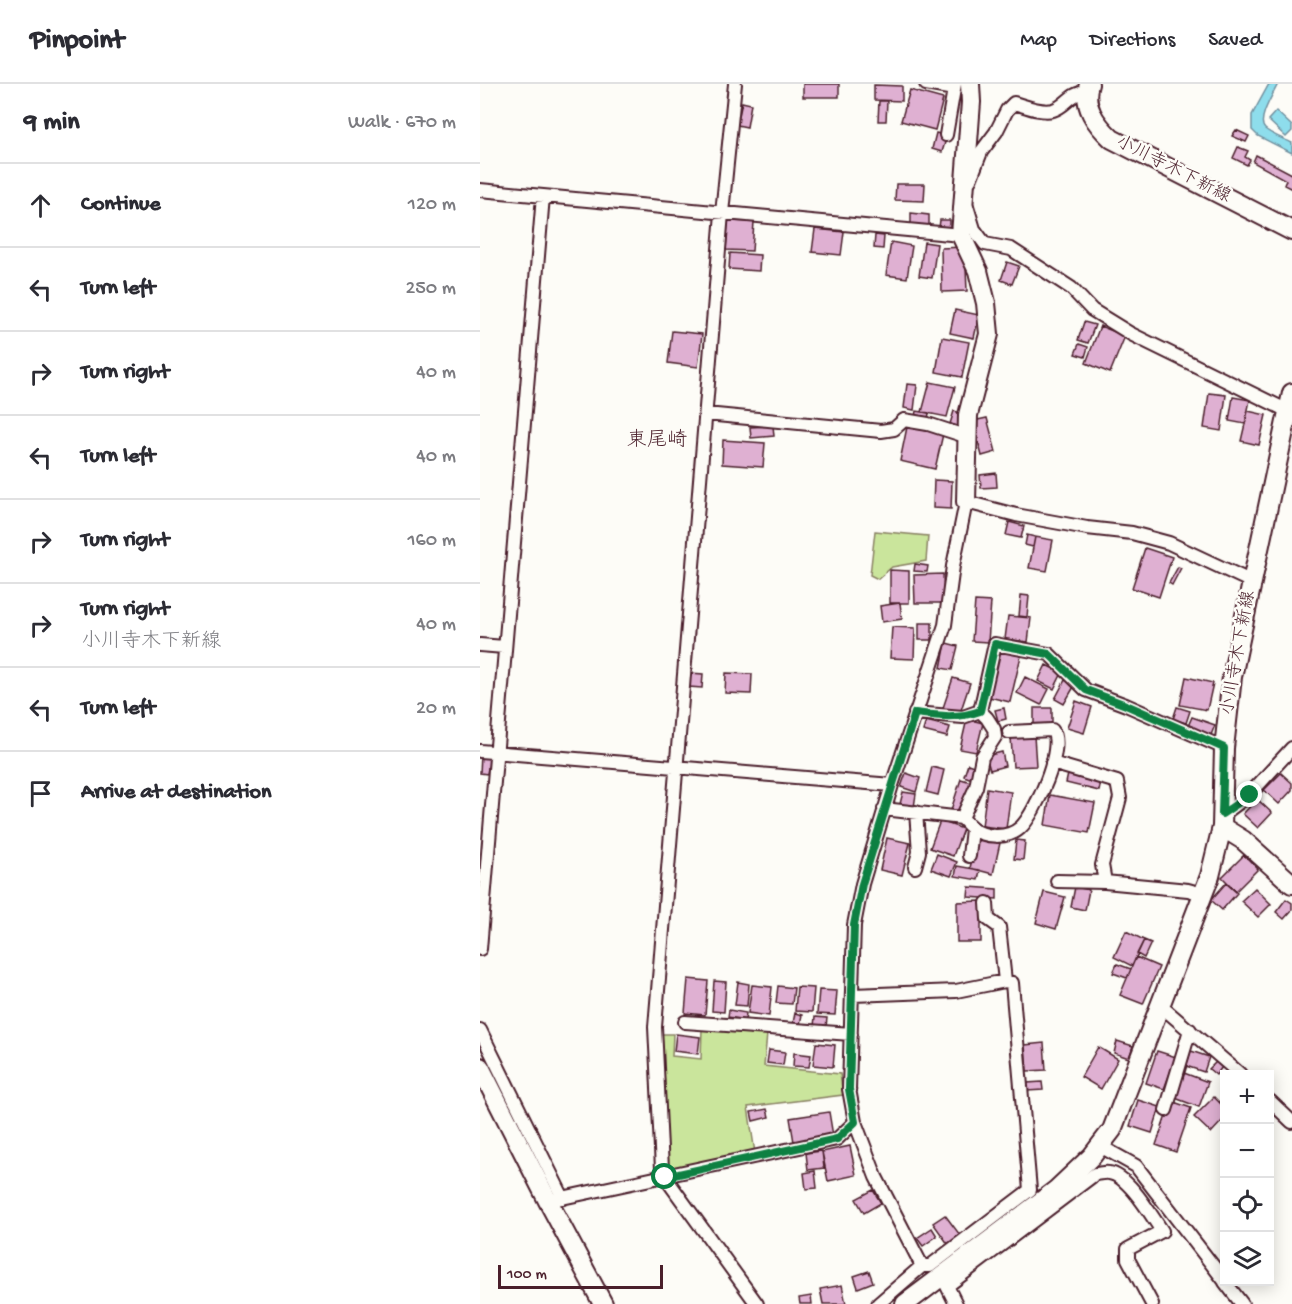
<!DOCTYPE html>
<html lang="en">
<head>
<meta charset="utf-8">
<style>
  :root { --surface:#fff; --page:#f7f7f7; --text:#2b2b33; --muted:#7c7c81; --line:#e1e1e2 }
  body { margin:0; font-family:"Gochi Hand","Klee One",sans-serif; background:var(--page); color:var(--text) }
  .controls { position:absolute; right:18px; bottom:18px; display:grid; overflow:hidden; border-radius:0px; box-shadow:0 3px 15px #0003 }
  .controls button { width:54px; height:54px; display:grid; place-items:center; padding:0; border:0; border-bottom:2px solid var(--line); background:var(--surface); color:var(--text); font:30px sans-serif }
  .scale { position:absolute; left:18px; bottom:15px; width:165px; box-sizing:border-box; padding-left:6px; border:3px solid #4a1f2b; border-top:0; font-size:16px; line-height:21px; white-space:nowrap; color:#4a1f2b; -webkit-text-stroke:4px #fdfcf7; paint-order:stroke }
  .stop { position:absolute; width:18px; height:18px; margin:-14px; border:4px solid #0b8043; border-radius:50%; background:#fff }
  .stop.end { background:#0b8043; border-color:#fff; box-shadow:0 2px 6px #0008 }
  .list { margin:0; padding:0; list-style:none }
  h2 { display:flex; justify-content:space-between; align-items:center; height:78px; margin:0; padding:0 24px; font-size:26px }
  h2 small { font-size:20px; font-weight:400; color:var(--muted) }
  .list li { display:grid; grid-template-columns:39px 1fr auto; gap:18px; align-items:center; box-sizing:border-box; height:84px; padding:0 24px; border-top:2px solid var(--line) }
  .list b { display:block; font-size:22px; white-space:nowrap }
  .list p { margin:0; font-size:20px; white-space:nowrap; color:var(--muted) }
  .list em { font-size:20px; font-style:normal; color:var(--muted) }
  .icon { flex:none; width:33px; height:33px; fill:none; stroke:currentColor; stroke-width:2; stroke-linecap:round; stroke-linejoin:round }
  .map { position:relative; flex:none; width:812px; height:1220px; overflow:hidden }
  header { display:flex; align-items:center; gap:36px; box-sizing:border-box; height:84px; padding:0 30px; background:var(--surface); border-bottom:2px solid var(--line) }
  header strong { font-size:28px }
  nav { display:flex; gap:33px; margin-inline-start:auto; font-size:21px }
  main { display:flex }
  aside { flex:1; background:var(--surface) }
  .map>svg:first-child { display:block }
  .green { fill:#cae59c; stroke:#8a8264; stroke-width:1.5 }
  .water { fill:#8eddec; stroke:#73919f; stroke-width:1.5 }
  .building { fill:#dfb0d2; stroke:#4a1f2b; stroke-width:1.5 }
  .lines { fill:none; stroke-linecap:round; stroke-linejoin:round }
  .street-casing { stroke:#4a1f2b; stroke-width:16 }
  .secondary-casing { stroke:#4a1f2b; stroke-width:22 }
  .street { stroke:#fdfcf7; stroke-width:12 }
  .secondary { stroke:#fdfcf7; stroke-width:18 }
  .route { stroke:#0b8043; stroke-width:8 }
  .labels { text-anchor:middle; dominant-baseline:central; stroke-width:5; stroke-linejoin:round; paint-order:stroke }
  .street-label { font-size:18px; fill:#4a1f2b; stroke:#fdfcf7 }
  .neighbourhood-label { font-size:20px; fill:#4a1f2b; stroke:#fdfcf7 }
</style>
</head>
<body>
<header>
<strong>Pinpoint</strong>
<nav><a>Map</a><a>Directions</a><a>Saved</a></nav>
</header>
<main>
<aside>
<h2>9 min<small>Walk · 670 m</small></h2>
<ul class="list">
<li><svg class="icon" aria-label="ahead" viewBox="0 0 24 24"><path d="M12 20V5M6 11l6-6 6 6"/></svg><div><b>Continue</b></div><em>120 m</em></li>
<li><svg class="icon" aria-label="left" viewBox="0 0 24 24"><path d="M17 20v-9H6M10 6l-5 5 5 5"/></svg><div><b>Turn left</b></div><em>250 m</em></li>
<li><svg class="icon" aria-label="right" viewBox="0 0 24 24"><path d="M7 20v-9h11M14 6l5 5-5 5"/></svg><div><b>Turn right</b></div><em>40 m</em></li>
<li><svg class="icon" aria-label="left" viewBox="0 0 24 24"><path d="M17 20v-9H6M10 6l-5 5 5 5"/></svg><div><b>Turn left</b></div><em>40 m</em></li>
<li><svg class="icon" aria-label="right" viewBox="0 0 24 24"><path d="M7 20v-9h11M14 6l5 5-5 5"/></svg><div><b>Turn right</b></div><em>160 m</em></li>
<li><svg class="icon" aria-label="right" viewBox="0 0 24 24"><path d="M7 20v-9h11M14 6l5 5-5 5"/></svg><div><b>Turn right</b><p>小川寺木下新線</p></div><em>40 m</em></li>
<li><svg class="icon" aria-label="left" viewBox="0 0 24 24"><path d="M17 20v-9H6M10 6l-5 5 5 5"/></svg><div><b>Turn left</b></div><em>20 m</em></li>
<li><svg class="icon" aria-label="arrive" viewBox="0 0 24 24"><path d="M6 21V4h12l-3 4 3 4H6"/></svg><div><b>Arrive at destination</b></div></li>
</ul>
</aside>
<div class="map">
<svg width="812" height="1220" viewBox="0 0 812 1220">
  <rect width="100%" height="100%" fill="#fdfcf7"/>
  <filter id="ink" filterUnits="userSpaceOnUse"><feTurbulence type="fractalNoise" baseFrequency=".0167" numOctaves="2"/><feDisplacementMap in="SourceGraphic" scale="12" xChannelSelector="R" yChannelSelector="G"/><feConvolveMatrix kernelMatrix="1 2 1 2 8 2 1 2 1" color-interpolation-filters="sRGB"/></filter>
  <g filter="url(#ink)">
    <!-- green -->
    <path class="green" d="M395,447L448,452L446,477L412,483L398,495L390,491Z
      M222,945L287,950L284,982L360,990L363,1011L268,1023L275,1069L190,1088L187,1085L182,950H193L192,972L221,975Z"/>
    <!-- water -->
    <path class="water" d="M789,0H798C793,10 776,37 785,45C792,51 804,55 812,59V69L778,52L772,46V31Z
      M796,27L812,42V47L806,53L788,36Z"/>
    <!-- building -->
    <path class="building" d="M323,0H359V13H323Z
      M394,1L422,2V17L394,16Z
      M430,6L463,15L455,46L421,37Z
      M399,17H407L406,37H398Z
      M262,18L271,20L267,43L257,41Z
      M756,46L769,52L766,58L752,52Z
      M456,49L467,52L462,68L452,65Z
      M758,63L768,67L765,73L770,76L767,81L753,74Z
      M776,71L812,90V105L804,101L806,96L773,78Z
      M416,100H445L444,117L415,116Z
      M431,129L449,131V142L431,140Z
      M460,136H470V144H459Z
      M248,137L274,138L272,167L246,166Z
      M335,145L364,148L361,171L332,168Z
      M395,151L404,152L403,165L394,164Z
      M411,158L432,162L427,194L406,191Z
      M444,158L457,160L452,194L439,192Z
      M485,163L487,207L462,208L461,164Z
      M250,169L280,171L279,187L249,185Z
      M527,178L539,182L532,200L521,196Z
      M475,226L499,231L494,254L470,249Z
      M604,238L615,241L608,259L598,256Z
      M620,242L645,252L630,289L606,279Z
      M192,247L222,250L218,283L188,279Z
      M462,253L489,258L482,293L456,288Z
      M599,260L608,263L605,273L595,270Z
      M450,298L475,303L467,333L442,328Z
      M427,300L437,301L434,326L424,324Z
      M729,309L746,311L741,347L724,344Z
      M753,313L770,316L765,340L749,337Z
      M436,327L449,329L448,335L435,333Z
      M474,327L484,330L481,343L470,340Z
      M768,327L786,331L779,361L761,357Z
      M507,334L516,368L502,372L493,337Z
      M293,342L294,352L271,354L270,343Z
      M427,343L463,350L455,385L420,377Z
      M243,356L285,359L283,383L242,380Z
      M516,389L517,403L501,404L500,391Z
      M454,396L472,397L471,425L453,424Z
      M529,438L544,442L541,454L526,451Z
      M547,451L555,453L553,463L545,461Z
      M555,453L573,456L567,487L549,484Z
      M665,464L692,473L679,513L652,504Z
      M435,480L448,482L447,488L434,487Z
      M698,483L701,484L692,501L689,499Z
      M410,486L429,487V519H410Z
      M463,490L464,519H435L434,491Z
      M541,511L549,512L547,533L539,532Z
      M495,517L511,518L508,558L492,557Z
      M420,519L422,535L402,538L400,522Z
      M528,532L551,534L548,558L525,555Z
      M439,539H452V556H439Z
      M412,543L435,544L434,575L410,574Z
      M466,559L478,562L472,586L461,584Z
      M520,567L541,572L530,618L509,613Z
      M566,581L582,589L574,605L558,597Z
      M210,589L223,590L222,604L209,603Z
      M246,589L272,590L271,610L245,609Z
      M545,593L569,605L561,621L537,609Z
      M706,593L733,599L727,626L700,621Z
      M473,594L490,599L480,629L463,624Z
      M585,596L595,601L584,620L575,615Z
      M596,617L612,623L604,649L587,644Z
      M697,623L710,627L706,639L693,635Z
      M524,624L526,635L518,637L515,626Z
      M554,624H572V641H554Z
      M712,633L735,641L731,651L708,642Z
      M487,635L503,639L496,668L480,665Z
      M446,637L470,643L467,653L443,647Z
      M554,652L556,682L533,683L531,653Z
      M522,668L525,682L510,686L506,672Z
      M1,672L10,674L7,690L0,689Z
      M488,680L496,683L492,695L484,692Z
      M452,683L464,686L458,711L446,708Z
      M426,689L440,694L436,708L421,703Z
      M801,689L812,699V706L799,720L784,706Z
      M588,690L621,698L619,707L586,699Z
      M481,695L491,698L481,729L471,726Z
      M507,704L531,708L526,745L502,742Z
      M423,708L436,710L434,723L420,720Z
      M570,711L615,719L609,749L565,741Z
      M777,715L792,729L778,744L763,730Z
      M460,737L483,745L473,772L450,764Z
      M497,753L520,759L513,790L490,784Z
      M407,754L430,759L422,791L400,786Z
      M536,756L545,757L543,776L534,775Z
      M457,770L477,778L471,792L451,785Z
      M764,771L778,785L756,807L742,793Z
      M477,782L500,786L498,796L475,792Z
      M746,799L757,809L742,826L731,816Z
      M489,803L517,805V815L488,813Z
      M595,803L609,806L605,826L591,823Z
      M775,804L791,820L778,833L761,817Z
      M564,808L585,813L576,845L556,839Z
      M806,815L812,819V826L804,835L796,828Z
      M501,817V858H477V818Z
      M646,847L664,856L652,882L634,873Z
      M664,856L671,859L664,874L657,870Z
      M656,873L679,883L663,920L640,911Z
      M637,880L651,885L647,894L633,889Z
      M208,895L228,897L225,931L205,929Z
      M234,897L246,898L244,928L232,927Z
      M258,898L269,900L267,922L255,921Z
      M272,901L292,903L289,932L268,929Z
      M298,902L314,904L312,920L296,919Z
      M317,903L334,904L332,928L315,927Z
      M339,906L357,907L355,931L337,930Z
      M249,926L266,929L265,936L248,933Z
      M315,929L322,931L320,940L313,939Z
      M335,933L347,934L346,943L334,942Z
      M196,950L220,953L218,970L194,967Z
      M637,957L653,962L649,974L634,969Z
      M336,959L355,961L353,983L333,981Z
      M564,959L566,986L547,987L545,961Z
      M618,963L638,975L621,1005L601,993Z
      M289,966L305,968L303,981L287,979Z
      M677,967L696,973L684,1005L666,999Z
      M711,967L729,973L724,988L706,982Z
      M314,969L331,971L329,983L313,982Z
      M736,978L742,983L736,991L729,985Z
      M704,989L728,998L719,1023L695,1014Z
      M562,998L563,1006L547,1007V999Z
      M734,1013L744,1023V1035L731,1049L714,1033Z
      M658,1016L680,1023L672,1049L650,1042Z
      M691,1017L711,1024L696,1068L676,1061Z
      M287,1025L289,1033L273,1037L271,1028Z
      M349,1028L353,1052L314,1058L310,1034Z
      M370,1062L376,1091L348,1097L342,1068Z
      M342,1067L344,1084L328,1086L326,1069Z
      M335,1087L337,1104L326,1105L324,1089Z
      M393,1106L401,1119L384,1129L376,1115Z
      M465,1131L480,1151L468,1160L453,1139Z
      M452,1144L457,1152L443,1162L437,1154Z
      M389,1187L393,1198L378,1204L374,1192Z
      M362,1201L366,1220H343L340,1205Z
      M331,1212L332,1220H320L319,1214Z"/>
    <g class="lines">
      <defs>
        <path id="street" d="M255,0L242,129L175,943L182,1085L185,1093L277,1220
          M446,0L474,5L475,0
          M466,51L474,5
          M490,96L501,68L516,48L527,26L534,19C545,22 561,29 573,26C587,22 589,9 607,8
          M0,106L481,151
          M487,122L494,145L505,160L531,165L591,204L612,226L651,250L808,327
          M226,330L401,347L414,345L424,336L448,340L488,353
          M0,561L24,563
          M435,629L483,633L500,627L515,560L569,570L606,606L646,621L744,664
          M0,667L412,701
          M572,679L637,698L640,714L622,781L625,798L708,806L723,810
          M404,725L482,734C485,737 488,741 492,744C504,754 528,755 540,744C555,731 586,662 572,646L529,648
          M742,731L769,711L812,664
          M482,734L496,703L502,673L515,653L514,645L507,634L500,627
          M489,772L492,745
          M435,783L439,768L436,728
          M577,797L625,798
          M0,865L63,112
          M373,911L476,907L525,897L519,843L508,835L507,819
          M681,922L760,990
          M205,938L371,950
          M0,946L83,1114
          M790,1017L812,1038
          M686,1026L710,946
          M620,1062L656,1082L744,1196
          M68,1117L357,1055L375,1038
          M442,1182H450L550,1106L532,899L525,897
          M464,1196L476,1220
          M745,1198L762,1220
          M467,1202L615,1090C619,1090 624,1088 629,1089C648,1091 671,1131 682,1147L648,1165V1175L672,1220
          M398,1220L442,1182L396,1093L375,1038L369,1005L374,841L382,800L412,701L465,541L473,482L486,418L536,431L607,444L652,449L689,459L772,498"/>
        <path id="secondary" d="M609,0C602,22 616,40 632,55L812,147
          M812,309L752,593L744,664L742,743L763,756L812,800
          M486,418L488,331L509,250L506,219L498,187L481,151L491,18L490,0
          M0,983L68,1117L123,1220
          M425,1220L576,1106L612,1072L632,1046L730,792L742,743"/>
      </defs>
      <!-- street casing -->
      <use href="#street" class="street-casing"/>
      <!-- secondary casing -->
      <use href="#secondary" class="secondary-casing"/>
      <!-- street -->
      <use href="#street" class="street"/>
      <!-- secondary -->
      <use href="#secondary" class="secondary"/>
    </g>
  </g>
  <g class="lines" filter="url(#ink)">
    <!-- route -->
    <path class="route" d="M185,1093L357,1055L375,1038L369,1005L374,841L382,800L435,629C458,632 478,635 500,627L515,560L569,570L606,606L646,621L744,664L742,730L770,711"/>
  </g>
  <g class="labels">
    <!-- street labels -->
    <g class="street-label">
      <text transform="translate(693 86) rotate(27)">小川寺木下新線</text>
      <text transform="translate(759 569) rotate(-80)">小川寺木下新線</text>
    </g>
    <!-- neighbourhood labels -->
    <g class="neighbourhood-label">
      <text x="177" y="357">東尾崎</text>
    </g>
  </g>
</svg>
<div class="controls">
<button>+</button>
<button>−</button>
<button><svg class="icon" aria-label="locate" viewBox="0 0 24 24"><circle cx="12" cy="12" r="6"/><path d="M12 2v4M12 18v4M2 12h4M18 12h4"/></svg></button>
<button><svg class="icon" aria-label="layers" viewBox="0 0 24 24"><path d="M12 4l9 5-9 5-9-5zM3 14l9 5 9-5"/></svg></button>
</div>
<div class="scale">100 m</div>
<div class="stop" style="left:185px;top:1093px"></div>
<div class="stop end" style="left:770px;top:711px"></div>
</div>
</main>
</body>
</html>
